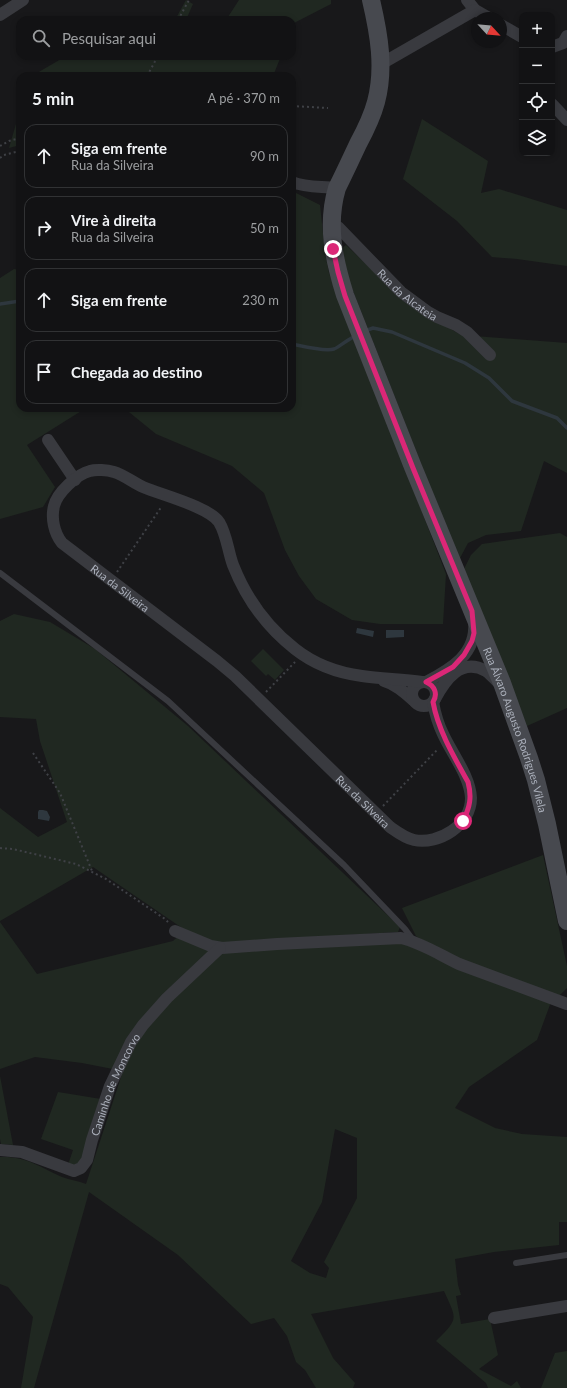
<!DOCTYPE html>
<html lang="pt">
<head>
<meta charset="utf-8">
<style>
  :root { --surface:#121214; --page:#1f2022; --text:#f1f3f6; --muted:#9c9ea0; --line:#313234 }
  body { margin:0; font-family:Lato,sans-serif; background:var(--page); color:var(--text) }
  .controls { position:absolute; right:12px; top:12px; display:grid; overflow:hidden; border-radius:8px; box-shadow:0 2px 6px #0003 }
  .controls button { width:36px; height:36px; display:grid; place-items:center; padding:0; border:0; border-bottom:1px solid var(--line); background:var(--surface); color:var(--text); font:20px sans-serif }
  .compass { position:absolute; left:471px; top:12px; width:36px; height:36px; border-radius:50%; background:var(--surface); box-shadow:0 2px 6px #0003; rotate:116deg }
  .stop { position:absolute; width:12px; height:12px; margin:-9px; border:3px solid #db2777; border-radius:50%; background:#fff }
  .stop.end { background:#db2777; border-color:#fff; box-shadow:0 1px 4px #0008 }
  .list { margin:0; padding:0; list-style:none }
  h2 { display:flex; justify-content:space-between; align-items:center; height:52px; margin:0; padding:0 16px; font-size:17px }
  h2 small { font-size:13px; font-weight:400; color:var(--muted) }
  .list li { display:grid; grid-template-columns:26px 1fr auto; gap:12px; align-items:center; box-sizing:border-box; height:64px; margin:0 8px 8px; padding:0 8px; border:1px solid var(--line); border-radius:12px }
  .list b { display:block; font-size:15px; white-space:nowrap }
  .list p { margin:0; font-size:13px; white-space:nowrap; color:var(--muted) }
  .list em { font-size:13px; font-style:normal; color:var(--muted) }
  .icon { flex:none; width:22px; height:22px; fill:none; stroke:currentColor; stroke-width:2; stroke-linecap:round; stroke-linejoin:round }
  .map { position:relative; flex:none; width:567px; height:1388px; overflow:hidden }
  .search { position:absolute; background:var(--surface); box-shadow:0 2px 6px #0003; left:16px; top:16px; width:280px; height:44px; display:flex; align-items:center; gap:10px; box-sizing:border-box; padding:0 14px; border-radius:12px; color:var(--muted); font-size:15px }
  .panel { position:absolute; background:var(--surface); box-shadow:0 2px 6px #0003; left:16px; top:72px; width:280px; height:340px; border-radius:12px }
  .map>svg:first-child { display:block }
  .green { fill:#202821; fill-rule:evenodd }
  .water { fill:#2e373e }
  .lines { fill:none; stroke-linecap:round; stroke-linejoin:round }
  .stream { stroke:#2e373e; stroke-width:3.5 }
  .path { stroke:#3f4146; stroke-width:2; stroke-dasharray:2 3; stroke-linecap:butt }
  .lane { stroke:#393a3f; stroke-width:6 }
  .street { stroke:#393a3f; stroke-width:12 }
  .secondary { stroke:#47494f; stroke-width:18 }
  .route { stroke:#db2777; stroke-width:5 }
  .labels { text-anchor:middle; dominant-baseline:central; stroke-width:4; stroke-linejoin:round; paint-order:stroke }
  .street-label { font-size:11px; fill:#aaafba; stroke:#131315 }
</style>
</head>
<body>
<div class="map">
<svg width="567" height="1388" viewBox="0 0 567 1388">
  <rect width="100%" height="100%" fill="#18181a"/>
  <!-- green -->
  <path class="green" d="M186,0L193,4L186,20H175Z
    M239,0H331V4L294,23L292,27V20H226Z
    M63,56H281L273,76H32L61,59Z
    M20,110V145L9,148Z
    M422,119L488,161L481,193L499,189L567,210V266L517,259L492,257L457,221L403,179Z
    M292,191L320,205L325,252L329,273L371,380L446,574L443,624H380L352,620L316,599L299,576L285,550L264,493L232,466L156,434L124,408H292Z
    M346,245L409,305L461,335L567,343V473L544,461L521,531L486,535L468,543L459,560L340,258L341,249Z
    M14,269L20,270V408H86L27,445L55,487L43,507L0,519V278Z
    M560,533L567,537V708L527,726L464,569L471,555L482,544Z
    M14,614L50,622L95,649L188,726L400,927L398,932L349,935L399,942L551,1002L537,1040L469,1087L455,1108L495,1128L522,1134L567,1137V1222H559V1245L494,1252L455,1259L458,1285L461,1295L456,1296L461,1324L490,1319L498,1355L479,1369L511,1386L517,1381L521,1388H488L486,1383L436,1341C459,1318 457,1320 444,1291L311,1314L333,1358L355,1383L353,1388H316L305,1370L296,1362L287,1336L274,1318L251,1324L178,1255L89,1192L34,1388H21L33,1317L8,1287L0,1284V1157C26,1156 40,1167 62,1177C70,1180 78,1181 86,1184L123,1071L82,1063L35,1057L0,1069V922L37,974L173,941L185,930L93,867L0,921V808L38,837L67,822L40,741L36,719L0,717V621ZM335,1129L357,1138V1198L324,1262L329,1268L326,1278L310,1273L291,1261L322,1202Z
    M263,649L284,670L275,680L268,674L266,676L251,661Z
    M543,855L567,966V988L558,997L439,951L416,936L402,908Z
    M0,1076L13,1145L1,1144L0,1139Z
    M58,1092L101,1099L81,1162L72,1166L68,1165L73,1150L41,1139Z
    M567,1351V1388H541L555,1353Z"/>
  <!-- water -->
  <path class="water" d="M357,628L374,631L373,637L356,633Z
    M386,630H404V637L386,638Z
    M39,810H43L47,811L50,817L49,821L38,819V812Z"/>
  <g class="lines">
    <!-- stream -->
    <path class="stream" d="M0,304L20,301
      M365,331L373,328L392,332L465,363L489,378L512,401L557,418L567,428
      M292,344C302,346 325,352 334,349C338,348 349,338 356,336"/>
    <!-- path -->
    <path class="path" d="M178,20L189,0
      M147,76L158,56
      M292,106L328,108
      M0,146L9,141L20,138
      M0,158L4,155L20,151
      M117,572L162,506
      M266,692L295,662
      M33,753L60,793L92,871
      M383,806L438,749
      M0,848L13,849L76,864L106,879L165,919L168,922"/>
    <!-- lane -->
    <path class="lane" d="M0,573L168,701L344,865L405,929L413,940
      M516,1263L567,1255"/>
    <!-- street -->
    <g class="street">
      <path d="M467,0L475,10L489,18"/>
      <path d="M0,15L23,0"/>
      <path d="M501,25L522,37"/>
      <path d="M552,47L563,43L567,36"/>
      <path d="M381,64L475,10"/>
      <path d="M552,104L567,120"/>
      <path d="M292,182C307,188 321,186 337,188"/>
      <path id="s1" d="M332,224L338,227L401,292L428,312L437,317L456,325L467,332L490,355"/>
      <path d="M48,440L75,480"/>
      <path d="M384,681C395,684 404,692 413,700"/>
      <circle cx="424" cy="694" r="12"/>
      <path id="s2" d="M422,682C402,679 382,679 362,676C339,673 314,664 295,649C268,628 246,598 233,565C228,552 227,535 219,522C209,507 162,495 143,487C134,483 124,475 114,472C107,470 96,469 90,471C77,474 57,493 54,506C51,518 54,533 62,543L217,661L235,676L390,827C397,832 405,838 414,840C439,845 471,825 471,798C470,776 452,754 443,734C438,724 435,713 433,702"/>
      <path d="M426,682C451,669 477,654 474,622"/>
      <path d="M435,699C445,680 461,657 486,671C491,674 495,680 500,684"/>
      <path d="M175,931L211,946L222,948L277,944L401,938C422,943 440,955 459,964L567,1004"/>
      <path id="s3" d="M0,1150L22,1152L74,1171L81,1168L87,1160L92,1140L110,1086L131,1042L143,1025L167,998L220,948"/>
      <path d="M494,1318L567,1306"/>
    </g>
    <!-- secondary -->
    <path class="secondary" id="s4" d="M371,0C379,34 385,68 376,102C372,117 365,131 358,144C351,159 344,174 337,188C326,225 334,260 345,295L413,467L502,683L529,758L536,780L547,824L567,921"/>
  </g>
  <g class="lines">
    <!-- route -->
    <path class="route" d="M333,249L338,272L345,296L413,468L472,611L474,633L472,641L464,655L453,667L426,682C435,686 438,694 433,702C438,730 454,757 468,782C472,797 470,807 463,821"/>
  </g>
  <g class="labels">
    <!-- street labels -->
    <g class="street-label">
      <text stroke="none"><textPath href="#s1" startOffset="104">Rua da Alcateia</textPath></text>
      <text stroke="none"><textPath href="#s2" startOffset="590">Rua da Silveira</textPath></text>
      <text stroke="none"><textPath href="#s4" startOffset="774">Rua Álvaro Augusto Rodrigues Vilela</textPath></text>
      <text stroke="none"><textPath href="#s2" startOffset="914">Rua da Silveira</textPath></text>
      <text stroke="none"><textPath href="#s3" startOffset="176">Caminho de Moncorvo</textPath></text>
    </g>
  </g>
</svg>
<div class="controls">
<button>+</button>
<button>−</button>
<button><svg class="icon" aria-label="locate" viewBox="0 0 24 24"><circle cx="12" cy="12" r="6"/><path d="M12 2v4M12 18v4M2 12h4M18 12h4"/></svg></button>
<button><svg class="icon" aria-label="layers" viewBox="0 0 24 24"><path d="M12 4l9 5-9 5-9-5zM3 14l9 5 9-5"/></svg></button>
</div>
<svg class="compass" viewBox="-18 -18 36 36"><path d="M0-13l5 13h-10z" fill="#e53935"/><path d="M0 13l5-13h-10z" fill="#9c9ea0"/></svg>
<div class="stop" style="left:463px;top:821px"></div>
<div class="stop end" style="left:333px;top:249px"></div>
<div class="search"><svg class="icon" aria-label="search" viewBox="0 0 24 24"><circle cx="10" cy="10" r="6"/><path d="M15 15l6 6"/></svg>Pesquisar aqui</div>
<section class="panel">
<h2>5 min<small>A pé · 370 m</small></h2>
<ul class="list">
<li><svg class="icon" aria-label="ahead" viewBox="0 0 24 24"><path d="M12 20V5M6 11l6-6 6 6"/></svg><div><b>Siga em frente</b><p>Rua da Silveira</p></div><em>90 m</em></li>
<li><svg class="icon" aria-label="right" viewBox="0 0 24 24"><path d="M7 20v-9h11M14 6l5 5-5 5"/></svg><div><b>Vire à direita</b><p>Rua da Silveira</p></div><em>50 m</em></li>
<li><svg class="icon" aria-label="ahead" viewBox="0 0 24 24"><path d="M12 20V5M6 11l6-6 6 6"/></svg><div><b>Siga em frente</b></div><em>230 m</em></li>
<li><svg class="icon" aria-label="arrive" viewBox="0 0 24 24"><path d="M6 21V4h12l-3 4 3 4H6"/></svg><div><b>Chegada ao destino</b></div></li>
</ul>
</section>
</div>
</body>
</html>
